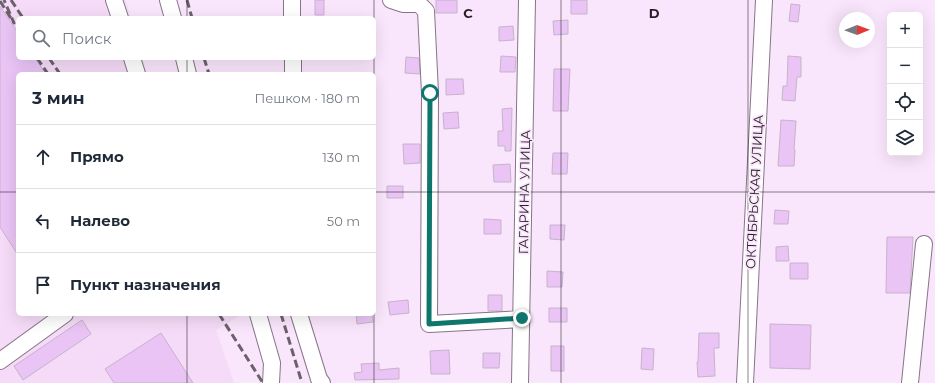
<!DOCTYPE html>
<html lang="ru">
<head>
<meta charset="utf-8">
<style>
  :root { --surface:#fff; --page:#f6f6f7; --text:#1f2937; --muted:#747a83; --line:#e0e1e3 }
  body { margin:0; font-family:Montserrat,sans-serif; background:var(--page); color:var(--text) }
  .controls { position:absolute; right:12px; top:12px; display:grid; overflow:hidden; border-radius:6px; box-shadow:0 4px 16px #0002 }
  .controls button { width:36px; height:36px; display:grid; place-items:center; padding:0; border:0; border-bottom:1px solid var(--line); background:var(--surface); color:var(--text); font:20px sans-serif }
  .compass { position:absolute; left:839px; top:12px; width:36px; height:36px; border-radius:50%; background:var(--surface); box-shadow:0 4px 16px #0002; rotate:89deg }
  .stop { position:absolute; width:12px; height:12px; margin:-9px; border:3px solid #0f766e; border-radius:50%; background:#fff }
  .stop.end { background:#0f766e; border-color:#fff; box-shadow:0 1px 4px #0008 }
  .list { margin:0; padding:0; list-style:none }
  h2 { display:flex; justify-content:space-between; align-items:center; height:52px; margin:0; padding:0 16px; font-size:17px }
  h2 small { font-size:13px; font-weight:400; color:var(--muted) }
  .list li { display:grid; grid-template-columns:26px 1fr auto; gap:12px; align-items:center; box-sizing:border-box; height:64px; padding:0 16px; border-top:1px solid var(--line) }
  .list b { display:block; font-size:15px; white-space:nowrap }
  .list em { font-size:13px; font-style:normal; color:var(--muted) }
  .icon { flex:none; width:22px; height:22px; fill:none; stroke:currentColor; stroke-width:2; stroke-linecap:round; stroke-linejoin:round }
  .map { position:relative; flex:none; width:935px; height:383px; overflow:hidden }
  .search { position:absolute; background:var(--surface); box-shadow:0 4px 16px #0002; left:16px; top:16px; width:360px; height:44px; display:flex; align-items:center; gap:10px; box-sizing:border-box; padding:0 14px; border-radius:6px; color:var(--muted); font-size:15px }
  .panel { position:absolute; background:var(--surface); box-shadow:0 4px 16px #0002; left:16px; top:72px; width:360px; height:244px; border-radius:6px }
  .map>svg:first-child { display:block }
  .built { fill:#f5dbf7 }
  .building { fill:#e9c4f5; stroke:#c5b4ca }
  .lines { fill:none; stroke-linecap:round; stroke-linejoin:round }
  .minor-casing { stroke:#867487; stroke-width:18 }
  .minor { stroke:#fff; stroke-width:16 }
  .rail { stroke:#6b606b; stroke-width:3; stroke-dasharray:8 4; stroke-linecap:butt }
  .route { stroke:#0f766e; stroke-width:5 }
  .grid { fill:none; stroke:#251e25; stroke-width:1; stroke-opacity:0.55 }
  .labels { text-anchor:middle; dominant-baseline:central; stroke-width:3.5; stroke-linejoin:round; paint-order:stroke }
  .street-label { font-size:13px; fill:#251e25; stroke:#fae6fc }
  .grid-label { font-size:13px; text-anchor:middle; font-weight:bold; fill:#251e25; stroke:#fae6fc; stroke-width:3.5; stroke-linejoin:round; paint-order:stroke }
</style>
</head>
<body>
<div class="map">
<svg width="935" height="383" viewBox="0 0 935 383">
  <rect width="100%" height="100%" fill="#fae6fc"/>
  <!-- built -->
  <path class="built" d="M0,0H126L131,18H18V58H142L147,74H18V314H238L239,316L216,330L234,383H0Z"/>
  <!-- building -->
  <path class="building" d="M315,0H324V15H315Z
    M436,0H457V13H436Z
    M571,0H587V14H571Z
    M791,4L800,5L798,22L789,21Z
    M0,6L18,33V58H35L46,74H18V255L0,227Z
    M568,20V34L554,35L553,21Z
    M513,26L514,40L499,41V27Z
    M501,56L516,57L515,72H500Z
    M788,56L801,57V77H797L795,101L782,100L783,86H787Z
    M406,57L419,58L420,74L405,73Z
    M554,69H570L568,111H553Z
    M446,79H463L464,94L446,95Z
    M512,108L511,151H505V146H498V131H503L502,109Z
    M458,112L459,128L444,129L443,113Z
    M781,120L796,121L794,150H795L794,166H778Z
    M403,144H420V163L404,164Z
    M553,153H568L567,174H552Z
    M510,164L511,182H494L493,165Z
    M387,186H403V198H387Z
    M775,210L789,211L788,224H774Z
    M484,219L501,220V234H484Z
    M550,225H565L564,240L550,239Z
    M887,237H913L910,293H886Z
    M788,246L789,261H776V247Z
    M790,263H808V279H790Z
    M547,271L563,272L562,287H547Z
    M488,295H502V311H488Z
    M408,300L409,313L390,315L388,302Z
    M549,308H567V322H549Z
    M356,314H372L373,322L357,324Z
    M82,320L91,334L23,380L14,366Z
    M770,324L811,325L810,369L770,368Z
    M161,333L193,383H114L105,369Z
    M699,333H719V348H714L715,376L698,377L697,362H698Z
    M551,346H564V371H551Z
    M642,348L654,349L653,370L641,369Z
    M449,350L450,374H431L430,351Z
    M483,353H500L499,368H483Z
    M379,363V370L399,368V379L355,380L354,373L362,372L361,364Z"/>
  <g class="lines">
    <defs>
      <path id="minor" d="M114,0L120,18
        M168,0L173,18
        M292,0V18
        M391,0L403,4H419L426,11L430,93L429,324L522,319
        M132,58L137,74
        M184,58L188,74
        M293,58V74
        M258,314L272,363L271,383
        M299,314L319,379L322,383
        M0,361L65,314
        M520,383L527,0
        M745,383L764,0
        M910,383L924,244"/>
    </defs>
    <!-- minor casing -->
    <use href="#minor" class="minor-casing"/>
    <!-- minor -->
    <use href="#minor" class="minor"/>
    <!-- rail -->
    <path class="rail" d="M11,0L23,18
      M187,0L192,18
      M0,1L14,23L4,0
      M37,58L48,74
      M49,58L60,74
      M204,58L209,74
      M219,314L263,383
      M281,314L302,383"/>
  </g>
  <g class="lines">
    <!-- route -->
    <path class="route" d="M430,93L429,324L522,318"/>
  </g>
  <!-- grid -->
  <path class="grid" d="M187,0V18M374,0V18M561,0V383M748,0V383M374,18V58M187,58V74M374,58V74M374,74V314M0,192H18M374,192H935M187,314V383M374,314V383"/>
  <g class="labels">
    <!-- street labels -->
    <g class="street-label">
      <text transform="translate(524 192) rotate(-89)">ГАГАРИНА УЛИЦА</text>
      <text transform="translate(754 192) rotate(-87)">ОКТЯБРЬСКАЯ УЛИЦА</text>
    </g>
  </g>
  <g class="grid-label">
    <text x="468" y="18">C</text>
    <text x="654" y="18">D</text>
  </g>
</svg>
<div class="controls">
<button>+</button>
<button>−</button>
<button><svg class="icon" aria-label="locate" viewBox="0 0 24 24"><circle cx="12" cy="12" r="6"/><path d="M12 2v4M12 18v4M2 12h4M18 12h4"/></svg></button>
<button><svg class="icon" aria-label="layers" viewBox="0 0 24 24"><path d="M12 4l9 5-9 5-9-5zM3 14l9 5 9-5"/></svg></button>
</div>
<svg class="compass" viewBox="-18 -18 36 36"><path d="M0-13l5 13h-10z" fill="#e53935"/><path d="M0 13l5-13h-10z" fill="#747a83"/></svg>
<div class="stop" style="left:430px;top:93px"></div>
<div class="stop end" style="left:522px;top:318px"></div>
<div class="search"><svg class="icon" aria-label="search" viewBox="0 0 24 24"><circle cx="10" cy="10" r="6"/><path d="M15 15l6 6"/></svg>Поиск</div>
<section class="panel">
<h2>3 мин<small>Пешком · 180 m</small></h2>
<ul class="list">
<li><svg class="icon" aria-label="ahead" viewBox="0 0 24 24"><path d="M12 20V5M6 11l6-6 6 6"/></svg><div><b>Прямо</b></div><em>130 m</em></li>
<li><svg class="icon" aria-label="left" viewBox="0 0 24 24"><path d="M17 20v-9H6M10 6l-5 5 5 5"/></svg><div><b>Налево</b></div><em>50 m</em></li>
<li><svg class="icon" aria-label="arrive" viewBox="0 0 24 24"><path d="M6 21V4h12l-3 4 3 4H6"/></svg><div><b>Пункт назначения</b></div></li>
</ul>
</section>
</div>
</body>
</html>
